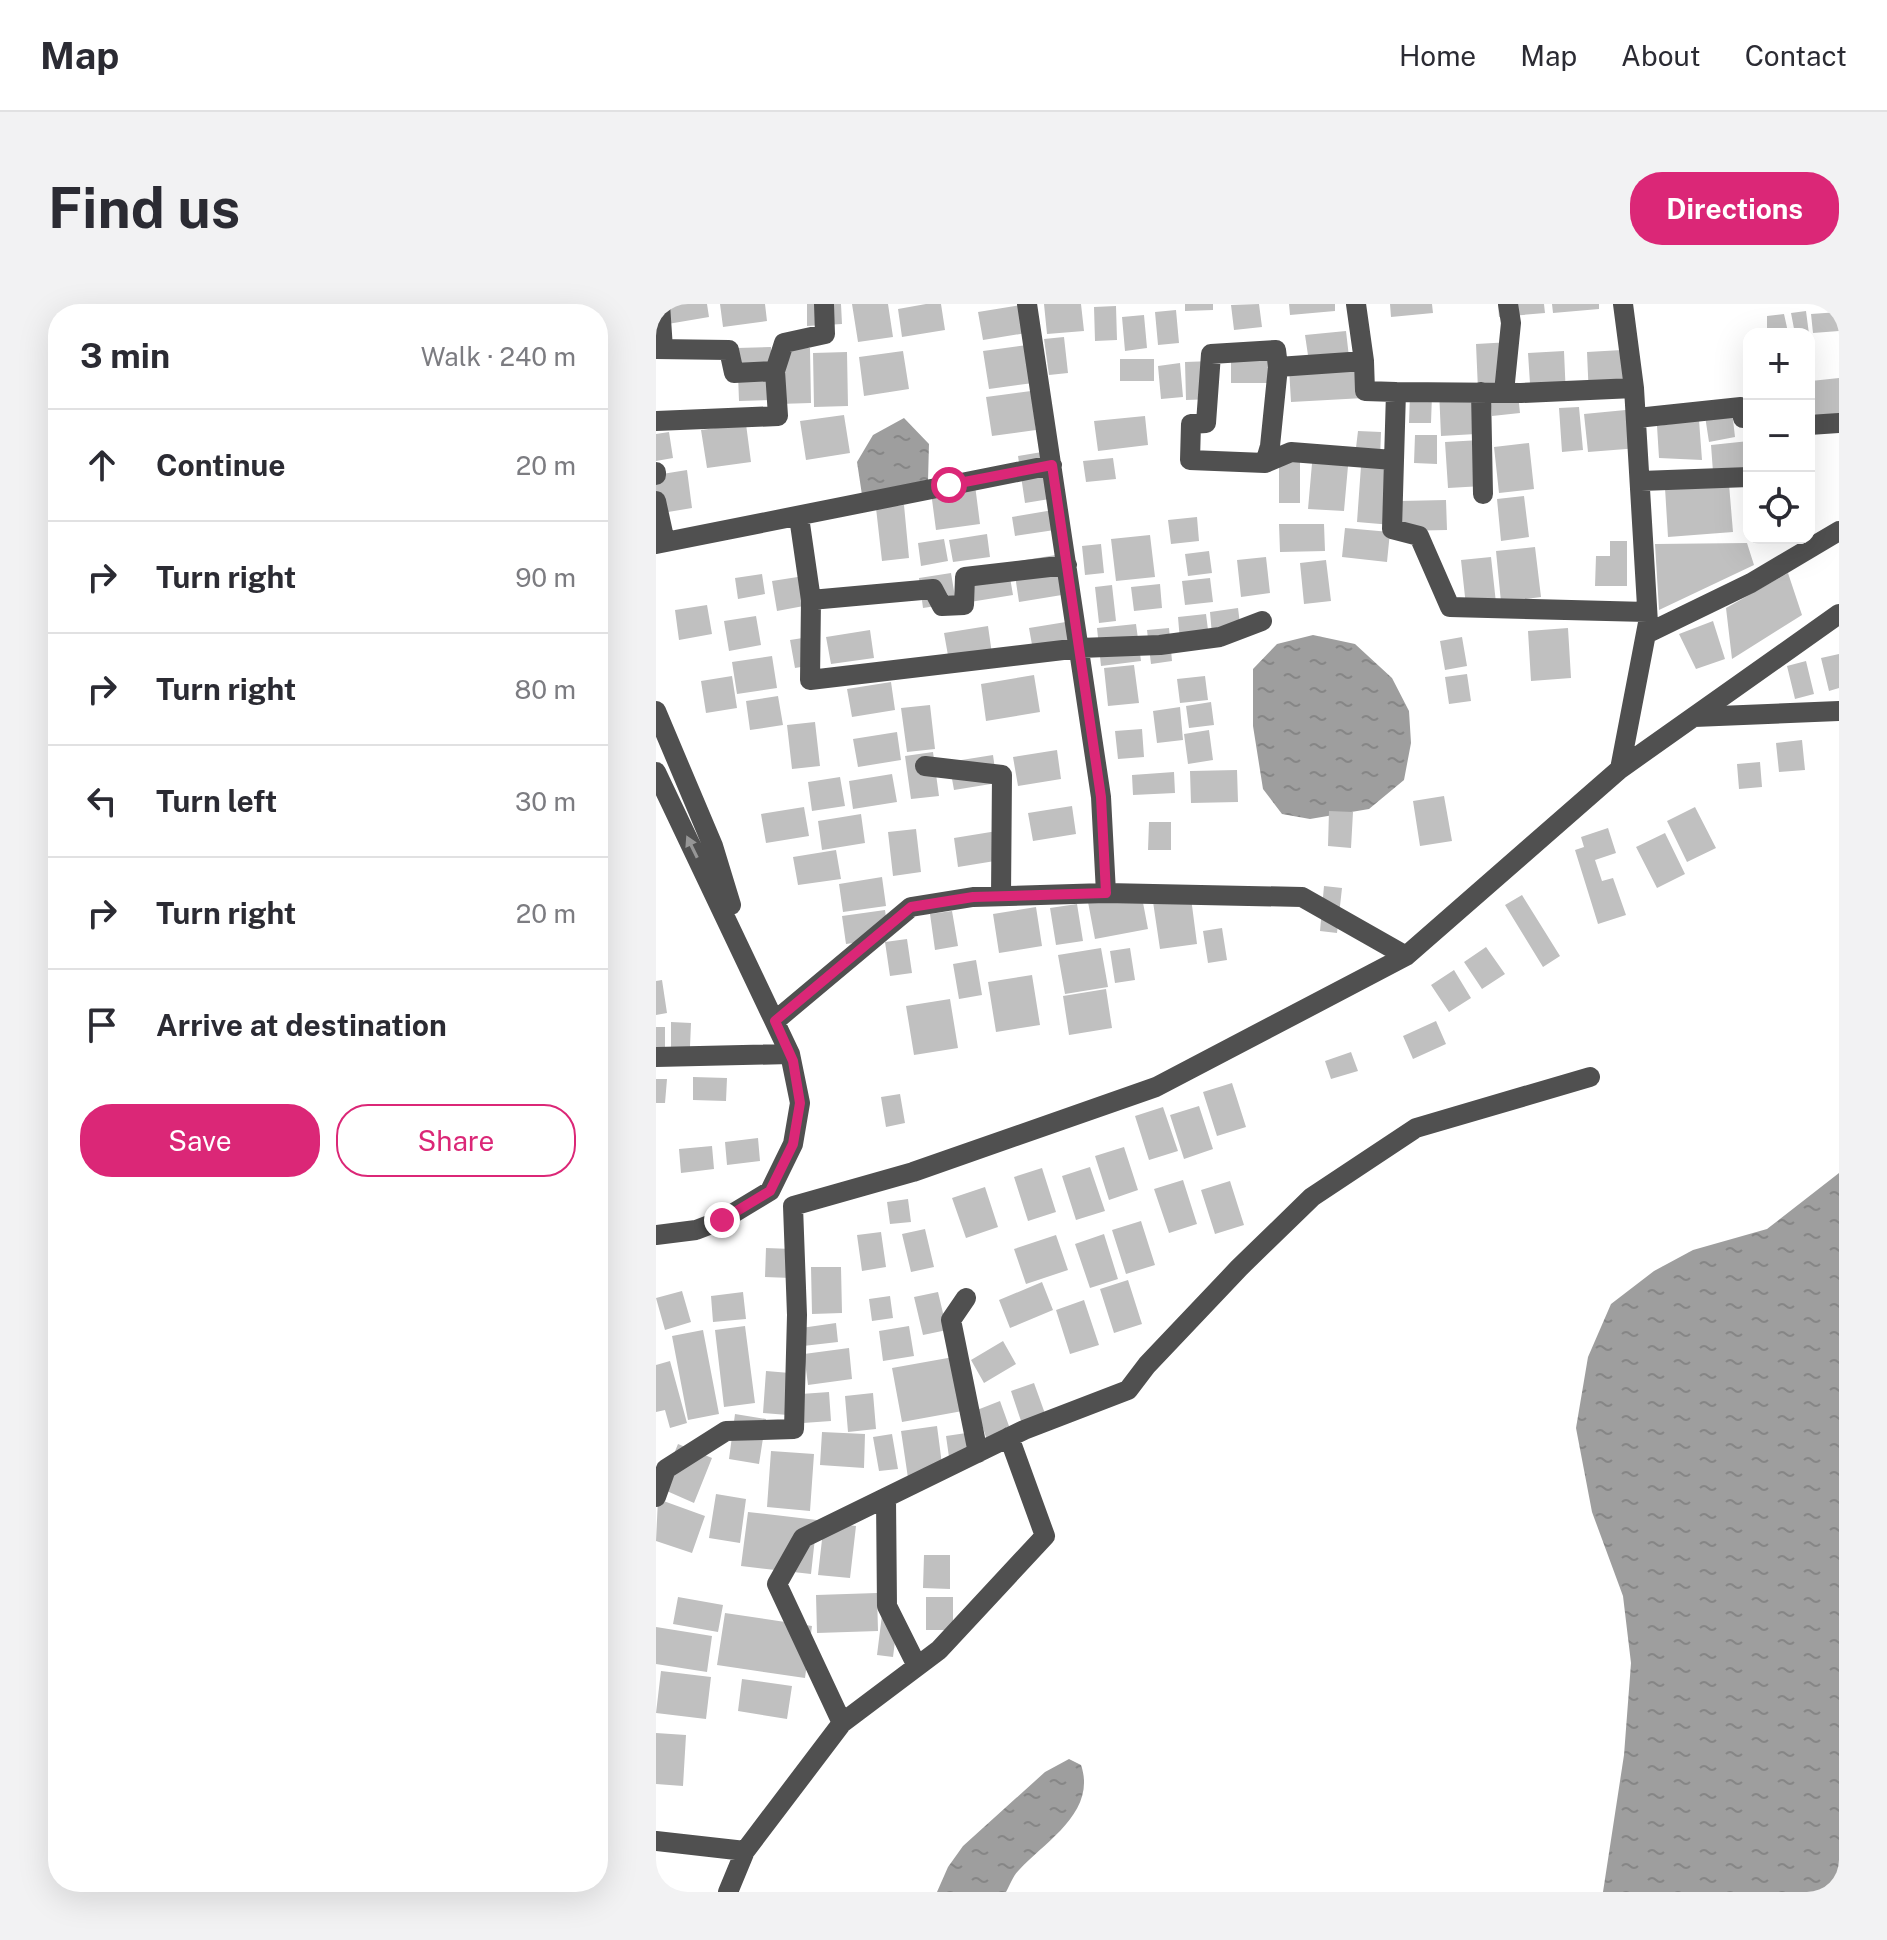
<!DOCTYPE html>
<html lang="en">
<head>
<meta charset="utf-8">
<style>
  :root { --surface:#fff; --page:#f2f2f3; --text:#2b2b33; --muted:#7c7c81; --line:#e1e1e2; --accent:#db2777 }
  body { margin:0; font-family:"Public Sans",sans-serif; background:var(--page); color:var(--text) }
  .controls { position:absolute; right:24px; top:24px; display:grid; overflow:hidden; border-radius:16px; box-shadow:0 8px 32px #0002 }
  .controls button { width:72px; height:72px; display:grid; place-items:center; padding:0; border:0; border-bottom:2px solid var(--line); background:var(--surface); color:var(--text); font:40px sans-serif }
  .stop { position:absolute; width:24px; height:24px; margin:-18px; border:6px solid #db2777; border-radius:50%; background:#fff }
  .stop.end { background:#db2777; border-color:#fff; box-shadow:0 2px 8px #0008 }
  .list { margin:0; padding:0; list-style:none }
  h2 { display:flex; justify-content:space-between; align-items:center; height:104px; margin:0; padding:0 32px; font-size:34px }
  h2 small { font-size:26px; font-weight:400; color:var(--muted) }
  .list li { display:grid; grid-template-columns:52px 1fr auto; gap:24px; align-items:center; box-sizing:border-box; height:112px; padding:0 32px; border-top:2px solid var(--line) }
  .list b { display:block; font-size:30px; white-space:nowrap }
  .list em { font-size:26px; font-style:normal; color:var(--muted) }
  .actions { display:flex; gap:16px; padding:24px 32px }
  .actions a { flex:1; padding:18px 0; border:2px solid var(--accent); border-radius:32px; text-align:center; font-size:28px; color:var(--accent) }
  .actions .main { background:var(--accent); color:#fff }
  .icon { flex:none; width:44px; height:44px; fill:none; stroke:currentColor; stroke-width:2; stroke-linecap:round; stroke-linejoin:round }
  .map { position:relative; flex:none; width:1183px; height:1588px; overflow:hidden; border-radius:32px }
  header { display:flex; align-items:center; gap:48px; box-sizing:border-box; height:112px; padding:0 40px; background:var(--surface); border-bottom:2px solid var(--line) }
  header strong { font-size:38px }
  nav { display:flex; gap:44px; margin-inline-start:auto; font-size:28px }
  .intro { display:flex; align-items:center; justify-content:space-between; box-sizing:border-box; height:192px; padding:0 48px }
  h1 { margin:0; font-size:56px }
  .button { padding:20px 36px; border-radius:32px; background:var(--accent); color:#fff; font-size:28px; font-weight:700 }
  main { display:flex; gap:48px; padding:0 48px }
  aside { flex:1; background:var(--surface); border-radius:32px; box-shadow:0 8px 32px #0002 }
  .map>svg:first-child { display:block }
  .water { fill:url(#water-ripples) }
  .building { fill:#c0c0c0 }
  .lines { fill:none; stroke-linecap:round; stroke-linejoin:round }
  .minor { stroke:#505050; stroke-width:20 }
  .oneway { fill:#969696 }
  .route { stroke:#db2777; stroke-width:10 }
</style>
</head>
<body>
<header>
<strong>Map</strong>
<nav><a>Home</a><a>Map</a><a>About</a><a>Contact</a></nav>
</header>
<div class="intro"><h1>Find us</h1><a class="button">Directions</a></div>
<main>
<aside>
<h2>3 min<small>Walk · 240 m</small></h2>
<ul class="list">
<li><svg class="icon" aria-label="ahead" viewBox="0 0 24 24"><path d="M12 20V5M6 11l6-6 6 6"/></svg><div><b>Continue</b></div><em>20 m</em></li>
<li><svg class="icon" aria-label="right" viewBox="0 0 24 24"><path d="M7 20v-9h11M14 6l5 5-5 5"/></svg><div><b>Turn right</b></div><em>90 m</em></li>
<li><svg class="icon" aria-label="right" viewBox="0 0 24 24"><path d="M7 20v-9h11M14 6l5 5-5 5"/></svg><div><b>Turn right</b></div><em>80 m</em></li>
<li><svg class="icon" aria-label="left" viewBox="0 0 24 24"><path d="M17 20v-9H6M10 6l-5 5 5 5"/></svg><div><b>Turn left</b></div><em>30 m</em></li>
<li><svg class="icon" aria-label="right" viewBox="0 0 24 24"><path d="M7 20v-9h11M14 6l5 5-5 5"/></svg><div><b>Turn right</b></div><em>20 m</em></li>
<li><svg class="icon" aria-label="arrive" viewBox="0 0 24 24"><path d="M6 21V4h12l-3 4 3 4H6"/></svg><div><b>Arrive at destination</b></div></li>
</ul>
<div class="actions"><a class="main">Save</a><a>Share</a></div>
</aside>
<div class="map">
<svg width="1183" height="1588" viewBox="0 0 1183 1588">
  <defs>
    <pattern id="water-ripples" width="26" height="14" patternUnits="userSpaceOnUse" patternTransform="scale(2)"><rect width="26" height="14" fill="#9e9e9e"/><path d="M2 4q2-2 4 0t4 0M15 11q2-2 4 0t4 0" fill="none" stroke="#868686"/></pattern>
  </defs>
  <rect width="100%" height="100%" fill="#fff"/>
  <!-- water -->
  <path class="water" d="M248,114L273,140L272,177L206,191L201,158L217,131Z
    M657,331L699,340L736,374L753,407L755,439L748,476L713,505L654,515L626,510L607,485L597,422V365L621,340Z
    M1183,869V1588H947L968,1451L975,1359L967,1292L936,1208L920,1124L932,1053L955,1000L998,967L1037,946L1111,925Z
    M413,1455L425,1461C441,1508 390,1537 363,1566C357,1572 354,1581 350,1588H281L292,1563L307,1542L389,1468Z"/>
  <!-- building -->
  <path class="building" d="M0,0H51L53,13L0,22Z
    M64,0H109L111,17L67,23Z
    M151,0H185L186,20L151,22Z
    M196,0H232L237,33L202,38Z
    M270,0H285L289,26L246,33L242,5Z
    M388,0H425L428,27L391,30Z
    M529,0H557V6L529,7Z
    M603,0L606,23L578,26L575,1Z
    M633,0H679V7L634,11Z
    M734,0H776L777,9L735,13Z
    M842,0H888L889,9L843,13Z
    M896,0H943V5L897,9Z
    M365,1L370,29L327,36L322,8Z
    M460,2L461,36L439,37L438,3Z
    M520,6L523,39L502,41L499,8Z
    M1150,7L1153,30H1139L1135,9Z
    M1183,8V27L1157,29L1155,10Z
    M1128,10L1132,28L1111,30V12Z
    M488,11L491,44L469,47L466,13Z
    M690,27L693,53L653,58L649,31Z
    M408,33L412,69L393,71L388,35Z
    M855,38L857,84L822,86L820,40Z
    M371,41L377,79L333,85L327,47Z
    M115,43L117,96L83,97L81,44Z
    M154,44L155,99L122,100L120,45Z
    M966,46L968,92L933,94L931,48Z
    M247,47L253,85L208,92L203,53Z
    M908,47L910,93L875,95L872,49Z
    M191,48L192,102L158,103L157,49Z
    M575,52H616V79H575Z
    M464,55H498V77H464Z
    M557,57L559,95L530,96L529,58Z
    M524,59L527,93L505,95L502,62Z
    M706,60L708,94L635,98L633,64Z
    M1183,74V113L1160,116L1155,77Z
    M818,84L820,130L785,132L783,86Z
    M375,87L380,126L336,132L330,93Z
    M754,90L776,91L775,119H753Z
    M862,90L864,109L836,112L834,93Z
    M923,103L927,146L906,148L903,104Z
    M980,105L983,144L932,148L928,110Z
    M1076,107L1079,133L1053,138L1049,112Z
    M188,111L194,149L150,156L144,117Z
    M489,112L492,141L442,147L438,117Z
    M1043,116L1046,156L1003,154L1001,122Z
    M90,120L95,158L51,164L45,126Z
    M702,127L725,128L724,156L699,152Z
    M13,128L17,154L0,157V130Z
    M759,131H781V160L758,159Z
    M825,136L827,182L792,184L789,138Z
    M1093,137V168H1057L1055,141Z
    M873,139L878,185L843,189L838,143Z
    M398,146L406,193L369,199L362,152Z
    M657,148L693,151L688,207L652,205Z
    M623,152H644V199H623Z
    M457,154L460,175L430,178L427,157Z
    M705,162L741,165L736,221L701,218Z
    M31,166L36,204L0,210V171Z
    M1073,180L1077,228L1012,233L1009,184Z
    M319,181L324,220L280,226L275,188Z
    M868,192L873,233L845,237L841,195Z
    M790,196L791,226L744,227V197Z
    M248,201L253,254L226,257L220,204Z
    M409,204L412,224L359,232L356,213Z
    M541,213L543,237L515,240L512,216Z
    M623,220H668L669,247L624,248Z
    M689,224L734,228L731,258L686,253Z
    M331,230L334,253L297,258L293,236Z
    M494,231L499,273L460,277L455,235Z
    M288,235L292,257L265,262L262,239Z
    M954,237H971V282H939L940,252H954Z
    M1091,239L1098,261L1003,306L999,240Z
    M445,240L448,269L429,271L426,242Z
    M879,243L885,293L845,298L840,247Z
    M553,247L556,269L532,272L529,250Z
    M406,250L412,290L363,298L357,258Z
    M610,253L614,289L585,293L581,256Z
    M835,253L840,299L810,302L805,256Z
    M670,256L675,297L648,300L644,259Z
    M352,262L357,291L314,298L309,269Z
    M295,269L300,299L267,304L263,274Z
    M1132,269L1146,311L1076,355L1070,304Z
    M106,270L109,290L82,295L79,274Z
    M148,272L153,301L121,307L116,277Z
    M554,274L557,298L529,301L526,277Z
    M504,280L506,304L478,307L475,283Z
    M456,281L460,317L443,319L439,283Z
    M51,301L56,330L23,336L19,306Z
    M582,304L585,328L556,331L554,308Z
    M550,310L553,334L524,337L522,313Z
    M100,312L105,341L73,347L68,317Z
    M416,317L421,345L378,352L373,324Z
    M1057,317L1069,355L1040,365L1023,330Z
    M480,320L485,357L445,362L441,324Z
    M332,322L336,350L293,357L288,329Z
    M513,324L516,357L495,360L491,326Z
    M912,324L915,374L875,377L872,327Z
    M214,326L218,354L175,360L170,333Z
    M153,333L157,361L139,364L134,336Z
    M806,333L811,362L789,366L784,337Z
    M1183,350V384L1173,387L1165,354Z
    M116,352L121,384L81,390L76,358Z
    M1150,357L1158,390L1139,395L1131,362Z
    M478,361L483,399L452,402L448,364Z
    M811,370L815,397L793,400L789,373Z
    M378,371L384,408L330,417L325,380Z
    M76,372L81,404L50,409L45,377Z
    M549,372L552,396L524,399L521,375Z
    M235,378L239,406L196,413L191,385Z
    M122,392L127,421L94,426L90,397Z
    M555,398L558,421L533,424L530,402Z
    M274,401L279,445L251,448L245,404Z
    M524,403L527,436L501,439L497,407Z
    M159,418L164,462L136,465L131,421Z
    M486,425L488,453L462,455L459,427Z
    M553,426L557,456L532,460L528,430Z
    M241,428L245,456L202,463L197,435Z
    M1146,436L1149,466L1123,468L1120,439Z
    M401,446L405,475L362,482L357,453Z
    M277,448L283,492L255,495L249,452Z
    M337,451L341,479L298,486L293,458Z
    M1104,458L1106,483L1083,485L1081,460Z
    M581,466L582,498L535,499L534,467Z
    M518,468L519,489L477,491L476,471Z
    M236,470L241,498L197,505L193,477Z
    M184,473L189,502L156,507L152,478Z
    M788,492L796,537L764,542L757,497Z
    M416,502L420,530L377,537L372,509Z
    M148,503L153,532L110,539L105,510Z
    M1039,503L1060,544L1031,558L1011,517Z
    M673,507L697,508L695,544L672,542Z
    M205,510L209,539L166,546L162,517Z
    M493,518H515V546H492Z
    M952,524L960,549L939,556L946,577L957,574L970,611L942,620L919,546L928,543L925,533Z
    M260,525L265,568L237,572L232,528Z
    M341,527L345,556L302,563L298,534Z
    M1009,529L1029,570L1001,584L980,543Z
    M180,546L185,575L142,581L137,553Z
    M226,573L230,602L187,608L183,580Z
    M668,582L686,584L681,629L664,627Z
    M534,586L541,640L504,645L496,591Z
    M485,588L492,625L439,635L432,598Z
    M866,591L904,652L887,663L849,601Z
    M421,600L427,637L400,641L394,604Z
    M380,603L386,642L343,649L337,610Z
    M229,606L233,634L190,640L186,612Z
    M296,607L302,642L279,646L274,610Z
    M566,624L571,656L552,659L547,627Z
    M251,635L256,669L234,672L229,638Z
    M830,643L849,670L826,685L808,658Z
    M445,644L452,683L409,690L402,651Z
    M474,644L479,676L459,679L454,647Z
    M320,656L326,691L303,695L297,660Z
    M798,666L815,694L793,708L775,681Z
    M376,671L384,721L340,728L332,678Z
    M6,676L11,709L0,711V677Z
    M450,685L456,724L413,731L407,692Z
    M294,695L302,744L258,751L250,702Z
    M780,717L790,740L757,755L747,732Z
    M15,718L35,719L34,743H15Z
    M0,723H9V747H0Z
    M695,748L702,767L675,775L669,757Z
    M37,773L71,774L70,797L37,796Z
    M0,775H11L9,799H0Z
    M576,779L590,823L561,832L547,788Z
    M244,790L249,819L230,823L225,793Z
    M543,802L557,845L528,855L514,811Z
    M507,803L522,847L493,856L479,812Z
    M102,834L104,857L71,861L69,838Z
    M56,842L58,865L25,869L23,845Z
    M468,843L482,886L453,896L439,852Z
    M434,863L449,907L420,916L406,872Z
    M386,864L400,908L372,917L358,873Z
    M527,876L541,920L513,929L498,885Z
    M574,877L588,921L559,930L545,886Z
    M329,883L342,923L310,934L296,894Z
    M252,895L255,918L234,920L231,898Z
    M485,917L499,961L470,970L456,926Z
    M269,925L278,963L255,968L246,930Z
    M225,928L230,963L206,967L201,931Z
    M448,930L462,975L434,984L419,940Z
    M400,931L412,966L370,980L358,945Z
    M110,944L136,945L135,974L109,973Z
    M155,963H185L186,1009L156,1010Z
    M472,976L486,1020L458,1029L444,985Z
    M386,978L397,1006L354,1024L343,996Z
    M26,987L35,1018L9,1026L0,994Z
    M87,988L90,1015L57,1018L55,992Z
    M282,988L291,1026L267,1031L258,993Z
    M234,992L237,1014L216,1017L213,995Z
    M428,996L443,1041L414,1050L400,1006Z
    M180,1019L182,1038L147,1042L145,1024Z
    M89,1022L99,1099L68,1103L59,1026Z
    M253,1022L258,1052L227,1057L223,1027Z
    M47,1026L63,1110L32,1116L16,1032Z
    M347,1037L360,1060L328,1079L315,1056Z
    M193,1044L196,1075L152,1081L148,1050Z
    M303,1052L312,1106L246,1118L236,1064Z
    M14,1057L31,1119L14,1124L9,1106L0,1108V1061Z
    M110,1067L134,1069L132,1111L107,1109Z
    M378,1079L392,1118L368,1126L355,1087Z
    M173,1088L175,1117L147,1119L145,1090Z
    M217,1089L220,1125L192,1128L189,1092Z
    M344,1097L358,1136L334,1145L321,1106Z
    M79,1110L110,1115L103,1160L73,1155Z
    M281,1122L287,1168L252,1174L245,1127Z
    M324,1127L328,1155L294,1160L290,1132Z
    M166,1128L209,1130L208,1164L164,1161Z
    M236,1130L242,1165L223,1167L217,1133Z
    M22,1140L56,1154L38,1199L4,1184Z
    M115,1147L158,1150L154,1207L111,1203Z
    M60,1190L90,1195L84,1239L53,1234Z
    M2,1195L49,1212L36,1249L0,1237Z
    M92,1208L161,1216L155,1270L85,1262Z
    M168,1218L200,1222L194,1274L162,1271Z
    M268,1251H294V1285L267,1284Z
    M221,1289L222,1327L161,1329L160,1291Z
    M22,1293L67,1301L62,1328L17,1320Z
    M270,1293H297V1326H270Z
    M69,1309L156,1322L149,1374L61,1361Z
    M226,1311L242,1313L237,1353L221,1351Z
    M0,1323L56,1332L51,1368L0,1360Z
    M5,1367L55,1373L50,1415L0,1409Z
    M86,1375L136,1382L131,1415L82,1407Z
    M0,1429L30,1431L27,1482L0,1480Z"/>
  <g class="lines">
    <!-- minor -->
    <path class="minor" d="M4,0L7,45
      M371,0L445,493L450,589
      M700,0L708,57L709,87L740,88L736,225L763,232L794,303L991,308
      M0,45L73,46L78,69L119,67L122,112L0,117
      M708,57L622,63L620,46L555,50L550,119L535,120L534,156L609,159L635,148L737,156
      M119,67L128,39L169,30L168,0
      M740,88L865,89L978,84
      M825,88L827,190
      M848,88L855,19L852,0
      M981,114L1085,103L1087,114H1093
      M1153,121L1183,119
      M609,159L614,142L622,63
      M0,168V171
      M985,177L1093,173
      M0,197L9,238
      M143,213L155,296
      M0,240L396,161
      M411,261L309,273L308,301L286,302L277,285L155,296L154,376L424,344L504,341L564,333L606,317
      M990,330L1095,279L1183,227
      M0,407L57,542L75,601
      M1038,413L1183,407
      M269,462L346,471L345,592
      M964,465L992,319L978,84L967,0
      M0,468L134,750L144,799L137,840L114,887L66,916L40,926L0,931
      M119,717L255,603L317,593L450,589L646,593L750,652
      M0,753L134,750
      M310,994L295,1016L322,1149
      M0,1193L10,1165L70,1127L138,1125L141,1011L137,902L257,868L500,783L750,652L964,465L1183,310
      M230,1194L231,1302L261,1362
      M186,1419L283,1346L389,1232L353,1133
      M0,1537L89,1547
      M72,1588L89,1547L186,1419L121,1280L147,1234L368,1126L472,1086L491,1061L583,964L656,893L760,824L934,773"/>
  </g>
  <!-- one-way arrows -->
  <defs><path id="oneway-solid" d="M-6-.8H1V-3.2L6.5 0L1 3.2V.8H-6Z" transform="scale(2)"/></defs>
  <use class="oneway" href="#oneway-solid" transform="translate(36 543) rotate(-116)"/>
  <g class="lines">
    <!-- route -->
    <path class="route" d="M66,916L114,887L137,840L144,799L137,757L119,717L255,603L317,593L450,589L445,493L396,161L293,181"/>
  </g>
</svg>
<div class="controls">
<button>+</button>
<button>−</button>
<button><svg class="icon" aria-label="locate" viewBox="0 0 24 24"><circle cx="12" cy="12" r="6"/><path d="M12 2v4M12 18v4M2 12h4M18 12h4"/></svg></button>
</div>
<div class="stop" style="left:293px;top:181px"></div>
<div class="stop end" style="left:66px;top:916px"></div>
</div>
</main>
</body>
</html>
